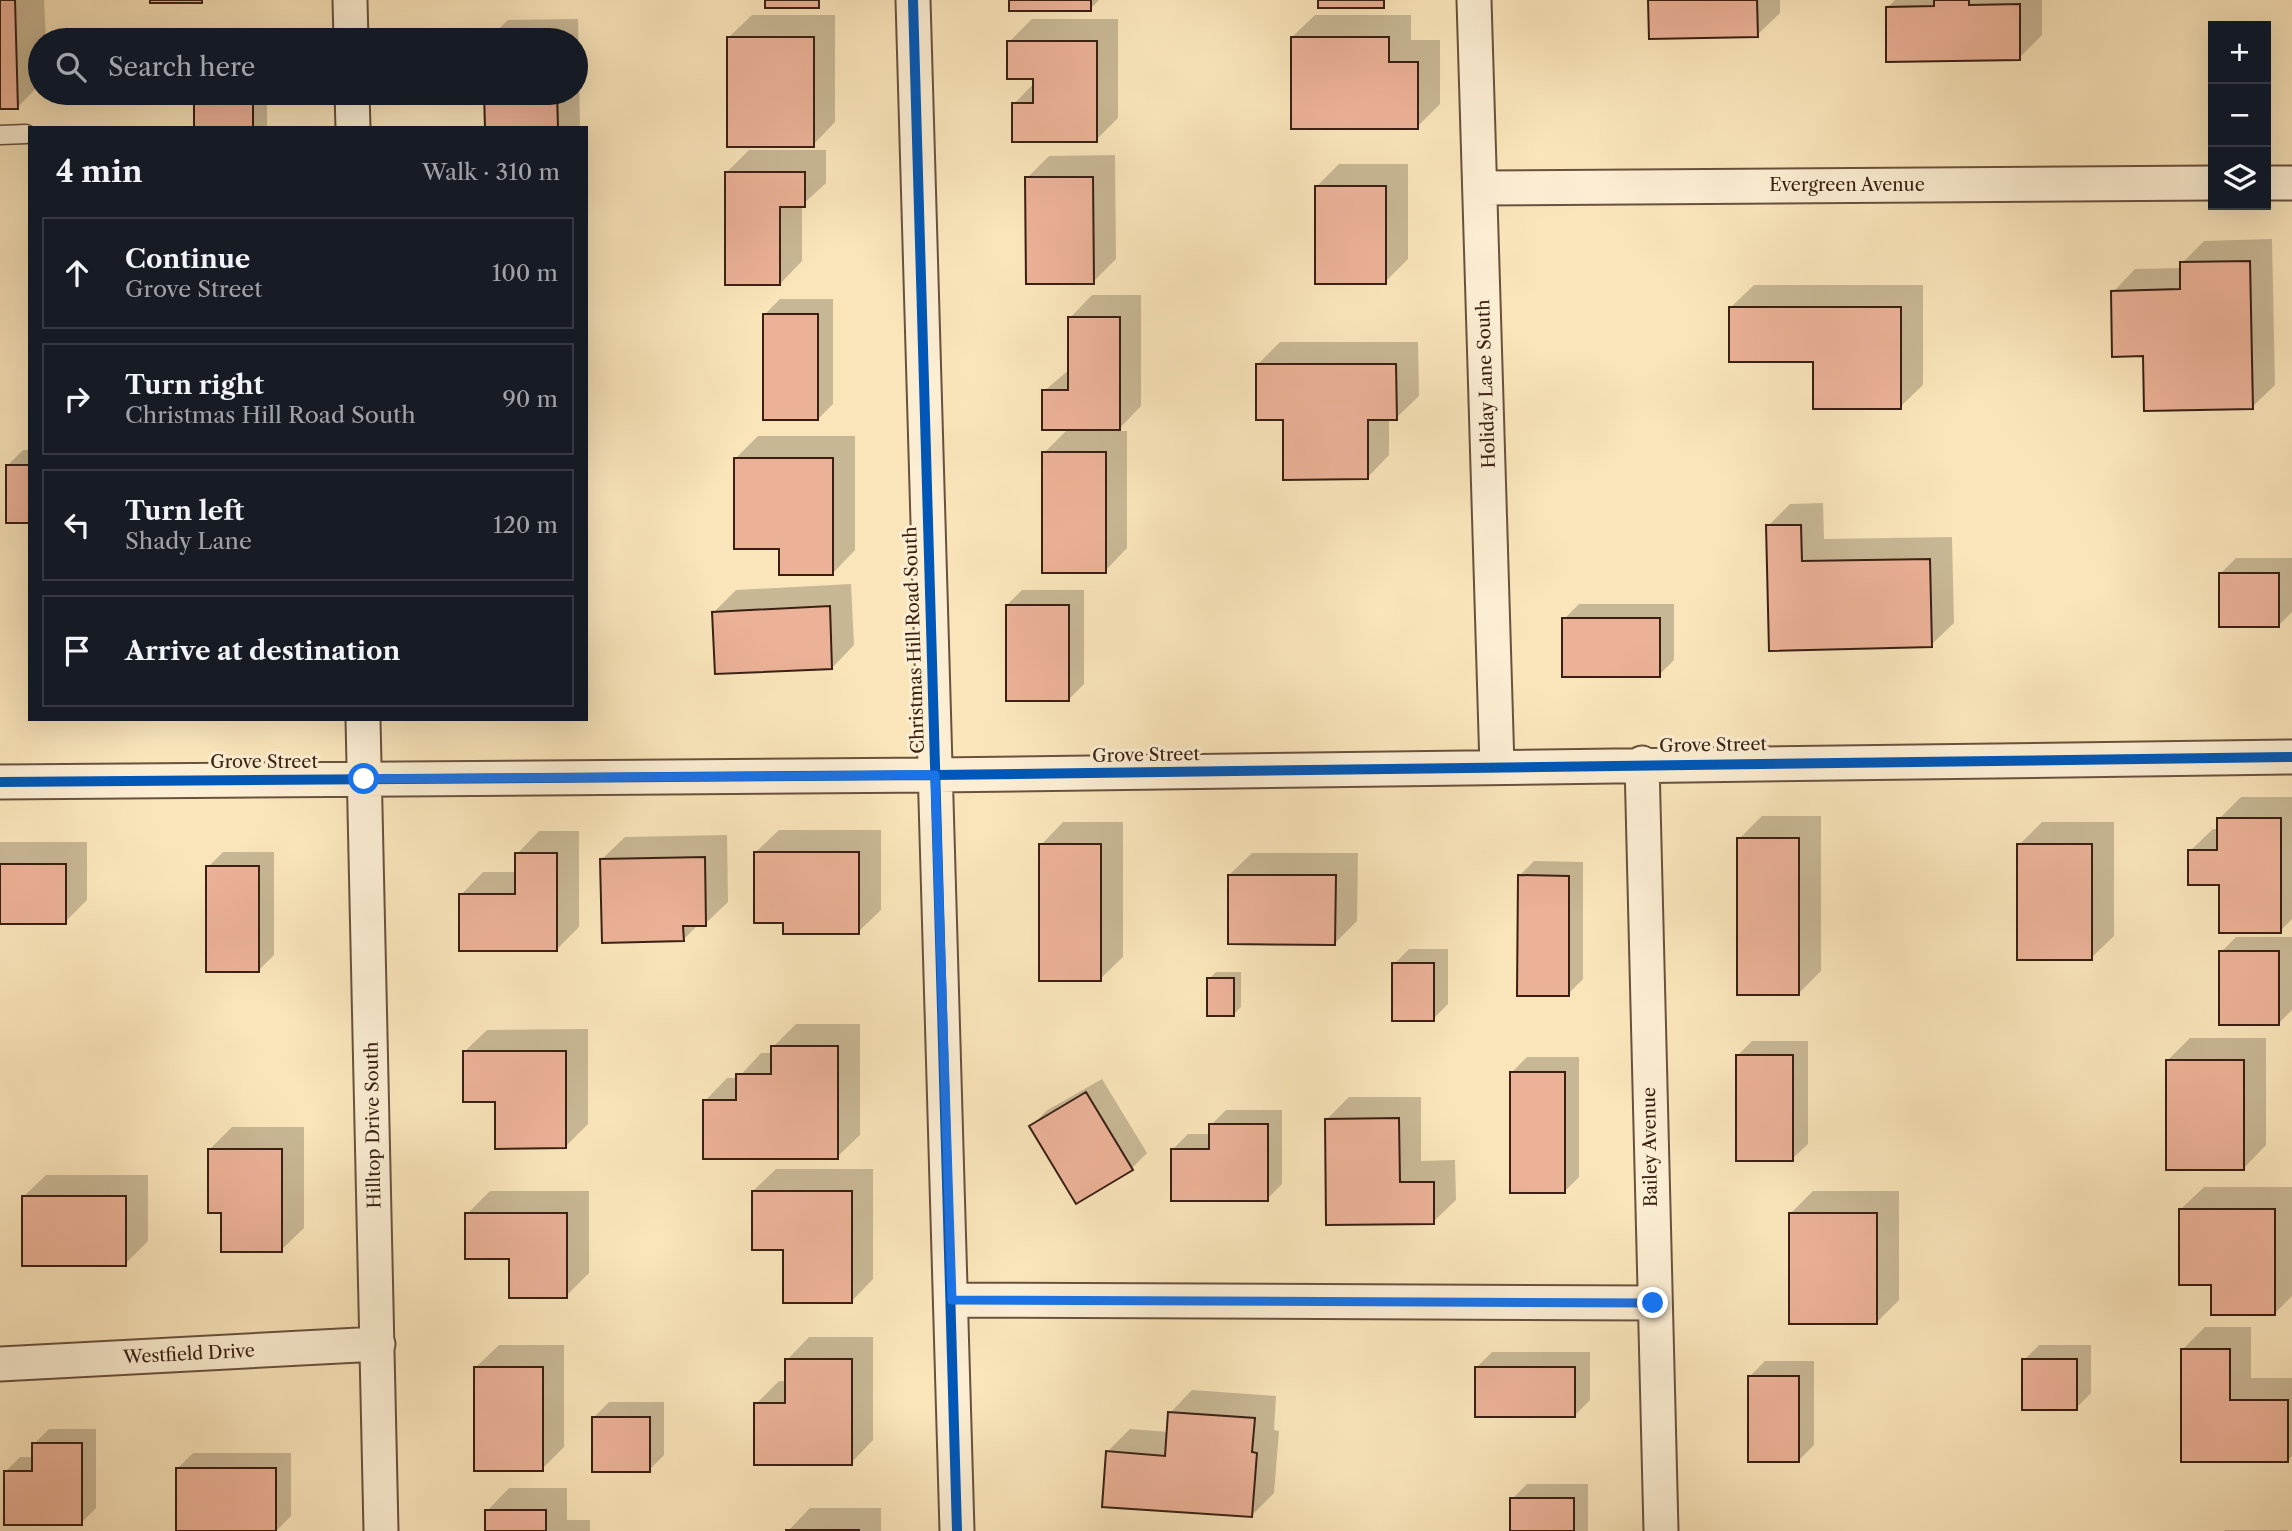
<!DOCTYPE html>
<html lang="en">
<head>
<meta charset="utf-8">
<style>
  :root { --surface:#171b24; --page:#20242c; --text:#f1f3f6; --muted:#9ea1a6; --line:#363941 }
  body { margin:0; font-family:"Libre Caslon Text",serif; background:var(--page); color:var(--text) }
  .controls { position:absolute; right:21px; top:21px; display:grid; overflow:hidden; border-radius:0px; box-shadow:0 7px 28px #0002 }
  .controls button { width:63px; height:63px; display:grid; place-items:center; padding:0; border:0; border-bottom:2px solid var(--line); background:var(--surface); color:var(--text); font:35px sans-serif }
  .stop { position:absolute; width:21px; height:21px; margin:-16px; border:5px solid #1a73e8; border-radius:50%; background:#fff }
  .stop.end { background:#1a73e8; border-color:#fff; box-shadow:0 2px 7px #0008 }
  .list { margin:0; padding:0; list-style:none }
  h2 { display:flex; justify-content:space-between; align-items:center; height:91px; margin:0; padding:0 28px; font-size:30px }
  h2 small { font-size:23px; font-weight:400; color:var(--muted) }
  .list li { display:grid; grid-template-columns:46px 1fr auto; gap:21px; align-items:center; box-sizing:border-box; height:112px; margin:0 14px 14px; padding:0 14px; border:2px solid var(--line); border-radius:0px }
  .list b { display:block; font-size:26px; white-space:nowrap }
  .list p { margin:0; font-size:23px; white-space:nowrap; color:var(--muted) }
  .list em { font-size:23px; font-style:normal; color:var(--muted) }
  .icon { flex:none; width:38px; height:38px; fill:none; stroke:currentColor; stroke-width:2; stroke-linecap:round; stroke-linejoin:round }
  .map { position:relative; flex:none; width:2292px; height:1531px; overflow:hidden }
  .search { position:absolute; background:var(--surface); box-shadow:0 7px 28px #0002; left:28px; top:28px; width:560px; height:77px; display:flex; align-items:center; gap:18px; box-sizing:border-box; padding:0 24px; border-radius:38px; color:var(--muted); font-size:26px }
  .panel { position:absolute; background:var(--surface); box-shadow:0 7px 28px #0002; left:28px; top:126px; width:560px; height:595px; border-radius:0px }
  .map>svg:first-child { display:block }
  .shadow { fill:#0003 }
  .building { fill:#ecb298; stroke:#392013; stroke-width:2 }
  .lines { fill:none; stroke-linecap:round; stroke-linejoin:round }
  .service-casing { stroke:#69513d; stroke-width:21 }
  .minor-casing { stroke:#69513d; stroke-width:37 }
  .service { stroke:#fceed3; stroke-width:18 }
  .minor { stroke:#fceed3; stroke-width:33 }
  .cycleway-casing { stroke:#fceed3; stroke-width:15 }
  .cycleway { stroke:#0057b8; stroke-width:10 }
  .route { stroke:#1a73e8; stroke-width:9 }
  .labels { text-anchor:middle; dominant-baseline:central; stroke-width:6; stroke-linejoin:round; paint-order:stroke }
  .street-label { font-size:18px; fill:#392013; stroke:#fceed3 }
</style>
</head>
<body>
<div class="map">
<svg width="2292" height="1531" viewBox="0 0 2292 1531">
  <rect width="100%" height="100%" fill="#fae5bb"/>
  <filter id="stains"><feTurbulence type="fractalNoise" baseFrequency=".00286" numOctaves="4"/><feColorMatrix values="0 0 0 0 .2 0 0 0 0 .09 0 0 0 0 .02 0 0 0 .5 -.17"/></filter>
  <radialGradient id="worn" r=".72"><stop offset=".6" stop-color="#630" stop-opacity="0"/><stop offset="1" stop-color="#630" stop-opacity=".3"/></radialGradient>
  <!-- shadow -->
  <path class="shadow" d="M0,0H44L46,40H40V84L18,107H0Z
    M1011,0H1099L1090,9Z
    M1650,0H1780V13L1757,35Z
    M1895,0H2042V35L2019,58L1888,7Z
    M752,15H835V122L813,145L729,37Z
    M1315,15H1411V40H1440V104L1417,127L1292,37Z
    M578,19L580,125L577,128H487L486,93H576V40H487L508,20Z
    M1032,19H1118V118L1096,140L1014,104L1035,82V77L1009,42Z
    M211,28H267V40H199Z
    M196,93H267V128H196Z
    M749,150H826V183L802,205V261L780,284L726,173Z
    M1115,155L1116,259L1093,282L1027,178L1049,156Z
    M1339,164H1408V259L1385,282L1317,186Z
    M2272,239L2275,385L2252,407L2144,355L2113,292L2135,269L2182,268V263L2204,241Z
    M1754,285H1923V385L1900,407L1815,360L1731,307Z
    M1092,295H1141V406L1117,431H1127V548L1105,571L1044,453L1069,428L1044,391L1070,369V318Z
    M780,299H833V404L818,419L765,314Z
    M1280,342H1418L1419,396L1396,418H1389V455L1367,478L1285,418L1257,365Z
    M758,436H855V550L833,573L780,547L735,459Z
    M23,450H30V522L8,465Z
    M1823,503L1824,539L1952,537L1954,623L1931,645L1771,649L1768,526L1790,504Z
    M2236,558H2292V612L2279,625L2221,573Z
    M851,584L854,645L832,668L714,612L736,590Z
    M1022,590H1084V684L1069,699L1007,605Z
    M1579,604H1674V660L1659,675L1564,619Z
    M2241,797H2292V919L2280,931L2221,883L2190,851L2213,829H2219V819Z
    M1762,816H1821V971L1799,993L1739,839Z
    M1063,822H1123V957L1100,979L1041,845Z
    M2042,822H2114V936L2091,958L2019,845Z
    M779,830H881V910L858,932L756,852Z
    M539,831H579V927L557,949L461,895L483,872H517V854Z
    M727,835L728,902L705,924H699L683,940L602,859L625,837Z
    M0,842H87V900L65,922H0Z
    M223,852H274V955L259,970L208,867Z
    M1252,853H1358L1357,921L1335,943L1229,875Z
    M1534,861L1583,862V979L1568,994L1519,876Z
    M2236,937H2292V1010L2279,1023L2221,952Z
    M1409,949H1448V1004L1433,1019L1394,964Z
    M1216,972H1241V1007L1234,1014L1209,979Z
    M796,1024H860V1135L837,1157L705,1101L727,1078H738L761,1053H773V1047Z
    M588,1029V1124L566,1146L496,1100L464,1052L487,1030Z
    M2190,1038H2266V1145L2244,1168L2168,1060Z
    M1752,1041H1808V1144L1792,1159L1737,1056Z
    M1527,1057H1579V1177L1564,1192L1512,1072Z
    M1102,1079L1147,1153L1132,1168L1077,1201L1032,1126L1046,1111Z
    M1349,1097H1421V1161L1455,1160L1456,1200L1433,1222L1326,1120Z
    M1226,1110H1282V1184L1267,1199L1173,1149L1188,1134H1211V1125Z
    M232,1127H304V1228L281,1250L223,1211L210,1149Z
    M776,1169H873V1279L851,1302L785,1248L753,1191Z
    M46,1175H148V1241L125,1264L23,1197Z
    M2204,1187H2292V1296L2274,1314L2213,1284L2181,1209Z
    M490,1191H589V1273L566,1296L511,1257L467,1214Z
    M1813,1191H1899V1300L1876,1323L1790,1214Z
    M2205,1327H2251V1378H2292V1456L2288,1460H2183V1349Z
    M809,1337H873V1440L851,1463L756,1404L779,1381H787V1360Z
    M499,1345H564V1447L542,1469L476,1367Z
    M2039,1345H2091V1393L2076,1408L2024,1360Z
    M1492,1352H1590V1400L1575,1415L1477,1367Z
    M1765,1361H1814V1445L1799,1460L1750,1376Z
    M1192,1390L1276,1396L1274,1430L1279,1431L1274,1493L1252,1515L1107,1452L1130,1429L1169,1432L1170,1413Z
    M609,1402H664V1455L649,1470L594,1417Z
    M49,1429H96V1508L81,1523L5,1472L20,1457H34V1444Z
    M193,1453H291V1516L276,1531L178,1468Z
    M1527,1484H1588V1531H1512V1499Z
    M509,1488H567V1520H590V1531H487V1511Z
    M810,1508H881V1531H788Z
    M2225,1530H2288V1531H2224Z"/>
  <!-- building -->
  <path class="building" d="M0,0H15L18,109H0Z
    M150,0H202V3H150Z
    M765,0H819V8H765Z
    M1009,0H1091V11H1009Z
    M1318,0H1384V8H1318Z
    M1648,0H1757L1758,37L1649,39Z
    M1934,0H1969V5L2020,4V60L1886,62V7L1934,6Z
    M727,37H814V147H727Z
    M1291,37H1389V62H1418V129H1291Z
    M1007,41H1097V142H1012V103H1033V79H1007Z
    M194,93H253V128H194Z
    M484,93H557L558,128H485Z
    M725,172H805V207H780V285H725Z
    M1025,177H1093L1094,284H1026Z
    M1315,186H1386V284H1315Z
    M2250,261L2253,409L2144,411L2143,356L2112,357L2111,291L2180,289V262Z
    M1729,307H1901V409H1813V362H1729Z
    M763,314H818V420H763Z
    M1068,317H1120V430H1042V390H1068Z
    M1256,364H1396L1397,420H1368V479L1283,480V420H1256Z
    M1042,452H1106V573H1042Z
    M734,458H833V575H779V549H734Z
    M6,465H30V523H6Z
    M1766,525H1801L1802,561L1930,559L1932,647L1769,651Z
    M2219,573H2279V627H2219Z
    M1006,605H1069V701H1006Z
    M830,606L832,669L715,674L712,612Z
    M1562,618H1660V677H1562Z
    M2217,818H2281V933H2219V885H2188V850H2217Z
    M1737,838H1799V995H1737Z
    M1039,844H1101V981H1039Z
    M2017,844H2092V960H2017Z
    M754,852H859V934H783V923H754Z
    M515,853H557V951H459V894H515Z
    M705,857L706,926H683L684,941L602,943L600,859Z
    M0,864H66V924H0Z
    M206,866H259V972H206Z
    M1228,875H1336L1335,945L1228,944Z
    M1518,875L1569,876V996H1517Z
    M2219,951H2279V1025H2219Z
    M1392,963H1434V1021H1392Z
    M1207,978H1234V1016H1207Z
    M771,1046H838V1159H703V1100H736V1074H771Z
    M463,1051H566V1148L495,1149V1102H463Z
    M1736,1055H1793V1161H1736Z
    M2166,1060H2244V1170H2166Z
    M1510,1072H1565V1193H1510Z
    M1086,1092L1133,1170L1076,1204L1029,1126Z
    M1399,1118L1400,1182H1434V1224L1326,1225L1325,1119Z
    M1209,1124H1268V1201H1171V1149H1209Z
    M208,1149H282V1252H221V1213H208Z
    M752,1191H852V1303H783V1250H752Z
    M22,1196H126V1266H22Z
    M2179,1209H2275V1315H2211V1285H2179Z
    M465,1213H567V1298H509V1259H465Z
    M1789,1213H1877V1324H1789Z
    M2181,1349H2230V1400H2288V1462H2181Z
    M785,1359H852V1465H754V1403H785Z
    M2022,1359H2077V1410H2022Z
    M474,1367H543V1471H474Z
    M1475,1367H1575V1417H1475Z
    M1748,1376H1799V1462H1748Z
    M1168,1412L1255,1418L1252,1452L1257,1453L1252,1517L1102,1507L1106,1451L1165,1456Z
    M592,1417H650V1472H592Z
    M32,1443H82V1525H4V1471H32Z
    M176,1468H276V1531H176Z
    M1510,1498H1574V1531H1510Z
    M485,1510H546V1531H485Z
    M786,1530H859V1531H786Z"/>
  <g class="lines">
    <defs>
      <path id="service" d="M0,135L26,134"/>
      <path id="minor" d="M350,0L351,40
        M913,0L957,1531
        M1474,0L1497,767
        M352,93L353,128
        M2266,183H2292
        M1481,188L2213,183
        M363,719L381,1531
        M1642,763L1661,1531
        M0,782L935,775L2292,757
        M952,1300L1653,1303
        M0,1364L378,1344"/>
    </defs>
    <!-- service casing -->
    <use href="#service" class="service-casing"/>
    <!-- minor casing -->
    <use href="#minor" class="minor-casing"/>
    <!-- service -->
    <use href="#service" class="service"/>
    <!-- minor -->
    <use href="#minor" class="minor"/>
    <defs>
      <path id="cycleway" d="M913,0L957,1531
        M0,782L935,775L2292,757"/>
    </defs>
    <!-- cycleway casing -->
    <use href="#cycleway" class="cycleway-casing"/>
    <!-- cycleway -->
    <use href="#cycleway" class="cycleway"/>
  </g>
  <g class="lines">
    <!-- route -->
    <path class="route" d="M364,779L935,775L952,1300L1653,1303"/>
  </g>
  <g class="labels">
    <!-- street labels -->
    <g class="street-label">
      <text x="1847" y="185">Evergreen Avenue</text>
      <text transform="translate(1486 384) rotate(-92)">Holiday Lane South</text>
      <text transform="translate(914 640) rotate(-92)">Christmas Hill Road South</text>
      <text transform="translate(1713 745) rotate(-1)">Grove Street</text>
      <text transform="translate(1146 755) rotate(-1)">Grove Street</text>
      <text x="264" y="762">Grove Street</text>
      <text transform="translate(373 1125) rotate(-91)">Hilltop Drive South</text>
      <text transform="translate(1650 1147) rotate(-91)">Bailey Avenue</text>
      <text transform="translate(189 1354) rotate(-3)">Westfield Drive</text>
    </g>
  </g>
  <rect width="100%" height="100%" filter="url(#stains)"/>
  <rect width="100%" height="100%" fill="url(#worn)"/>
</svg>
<div class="controls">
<button>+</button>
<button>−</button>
<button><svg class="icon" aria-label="layers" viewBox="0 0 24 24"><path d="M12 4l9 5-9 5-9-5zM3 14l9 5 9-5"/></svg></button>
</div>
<div class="stop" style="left:364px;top:779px"></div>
<div class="stop end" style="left:1653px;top:1303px"></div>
<div class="search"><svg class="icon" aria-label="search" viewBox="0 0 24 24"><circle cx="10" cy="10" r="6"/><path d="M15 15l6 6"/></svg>Search here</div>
<section class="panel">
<h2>4 min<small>Walk · 310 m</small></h2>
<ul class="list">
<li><svg class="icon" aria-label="ahead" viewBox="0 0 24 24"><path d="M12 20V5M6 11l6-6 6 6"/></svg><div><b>Continue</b><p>Grove Street</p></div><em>100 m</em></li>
<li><svg class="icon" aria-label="right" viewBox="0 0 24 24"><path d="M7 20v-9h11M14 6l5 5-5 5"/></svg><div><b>Turn right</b><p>Christmas Hill Road South</p></div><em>90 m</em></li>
<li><svg class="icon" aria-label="left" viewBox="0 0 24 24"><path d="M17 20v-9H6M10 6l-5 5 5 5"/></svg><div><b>Turn left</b><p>Shady Lane</p></div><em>120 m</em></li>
<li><svg class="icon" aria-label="arrive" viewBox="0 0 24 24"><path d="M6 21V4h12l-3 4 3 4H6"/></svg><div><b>Arrive at destination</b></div></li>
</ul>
</section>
</div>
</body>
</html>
